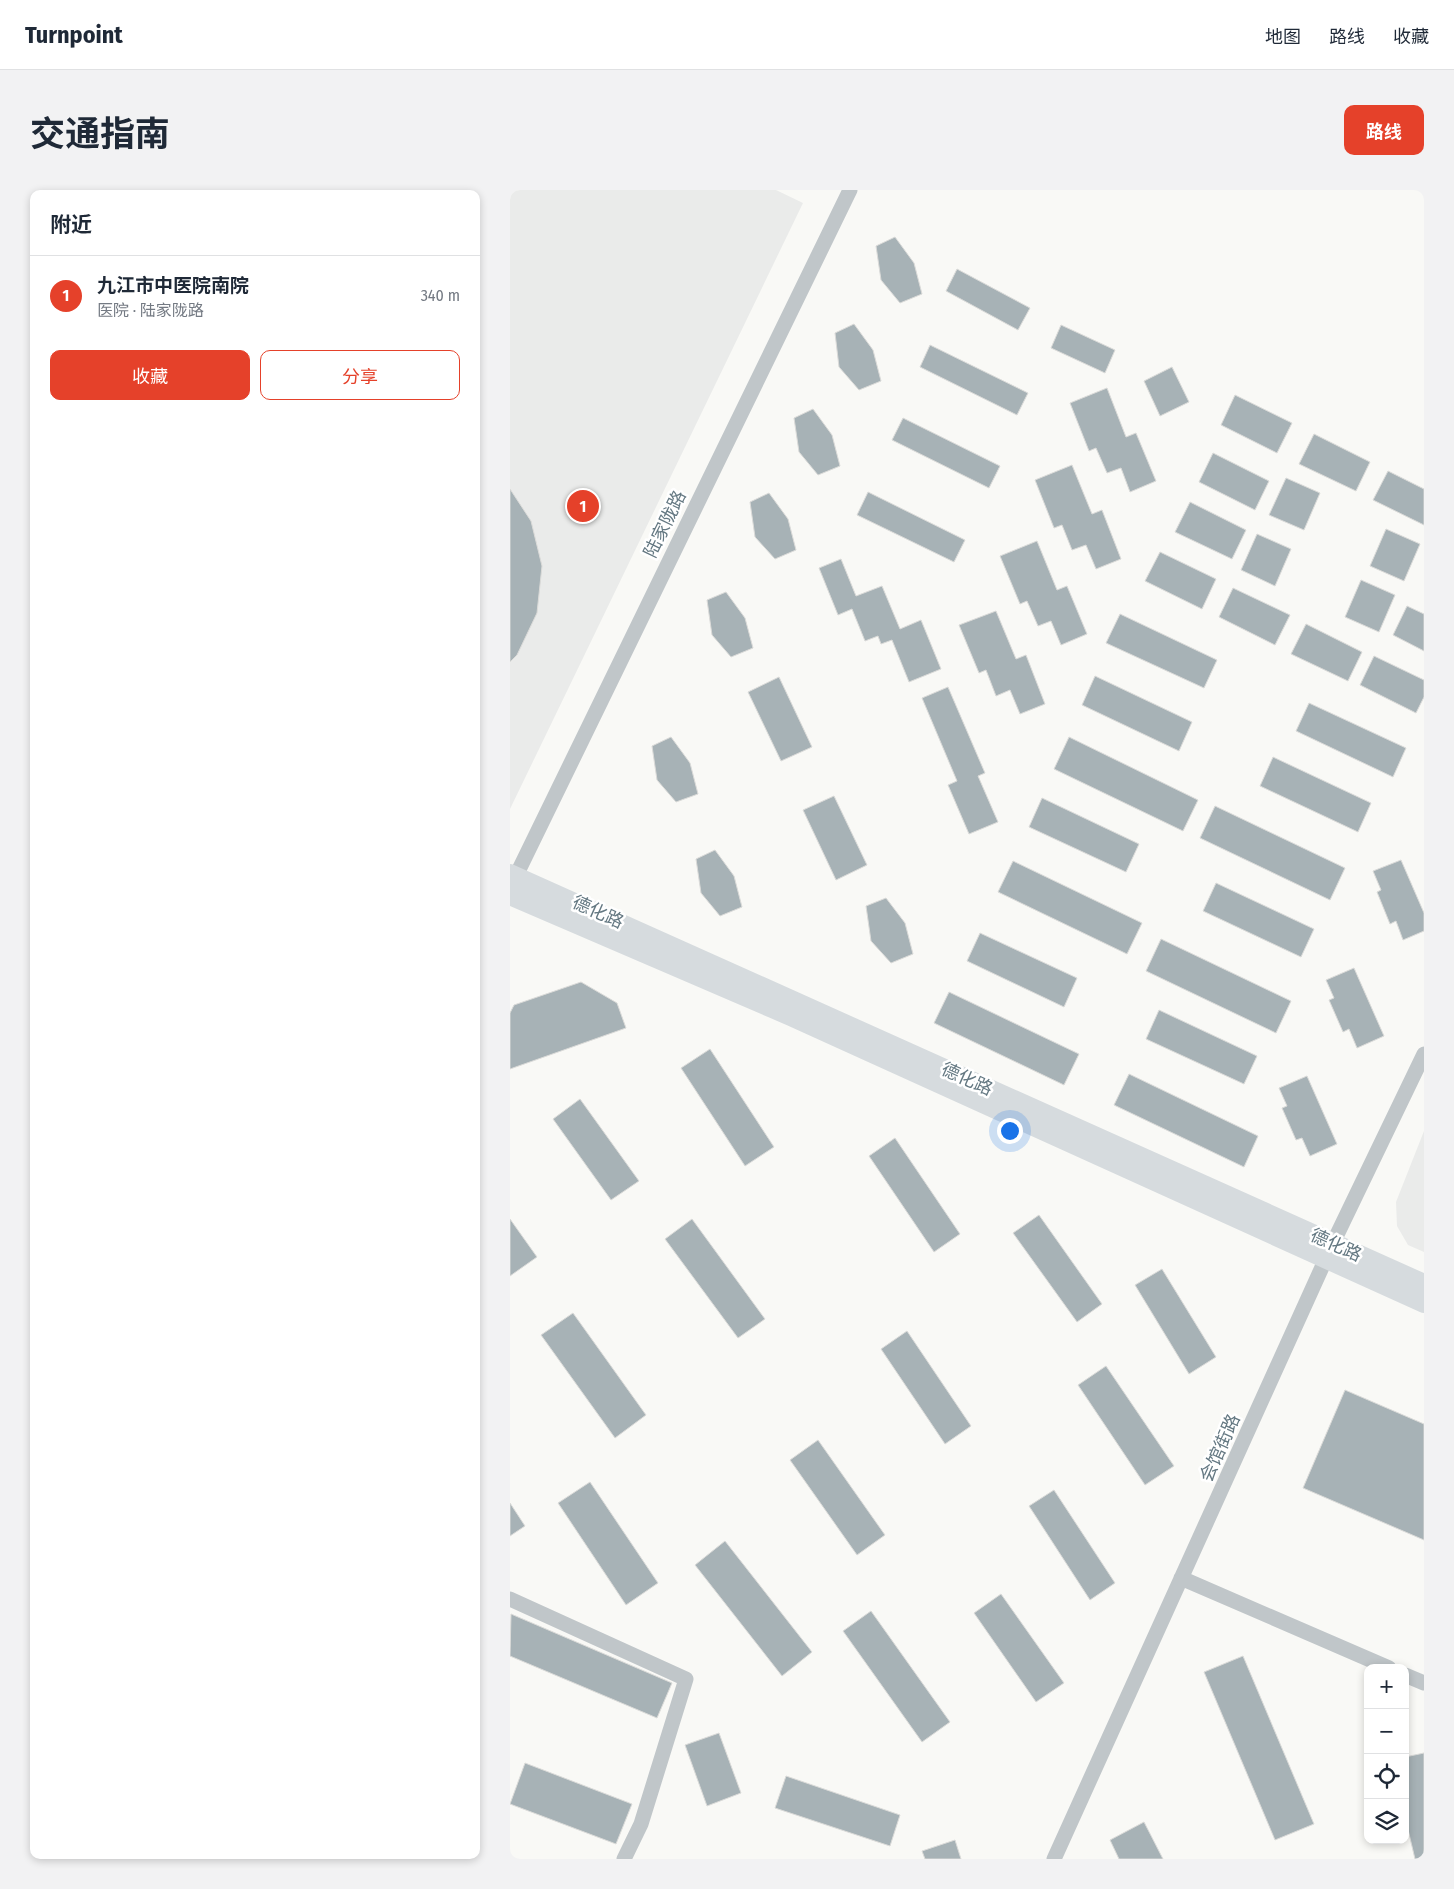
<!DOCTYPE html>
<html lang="zh">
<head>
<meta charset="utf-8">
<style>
  :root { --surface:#fff; --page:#f2f2f3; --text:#1f2937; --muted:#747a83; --line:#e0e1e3; --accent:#e5412a }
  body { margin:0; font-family:"Fira Sans Condensed","Noto Sans SC",sans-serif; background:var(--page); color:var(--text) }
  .controls { position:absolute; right:15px; bottom:15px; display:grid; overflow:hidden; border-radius:10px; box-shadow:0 2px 8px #0003 }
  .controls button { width:45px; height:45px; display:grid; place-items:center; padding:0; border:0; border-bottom:1px solid var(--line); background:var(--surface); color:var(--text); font:25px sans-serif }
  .you { position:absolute; left:499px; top:940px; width:18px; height:18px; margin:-12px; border:4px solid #fff; border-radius:50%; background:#1a73e8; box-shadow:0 0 0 8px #1a73e833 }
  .badge { display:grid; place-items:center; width:32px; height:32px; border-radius:50%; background:var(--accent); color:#fff; font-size:16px; font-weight:700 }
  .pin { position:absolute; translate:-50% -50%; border:2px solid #fff; box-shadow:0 1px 5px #0006 }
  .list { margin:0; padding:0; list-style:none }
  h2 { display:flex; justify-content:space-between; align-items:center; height:65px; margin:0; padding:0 20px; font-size:21px }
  h2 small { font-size:16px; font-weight:400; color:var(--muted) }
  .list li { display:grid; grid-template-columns:32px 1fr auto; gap:15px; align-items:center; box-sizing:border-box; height:80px; padding:0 20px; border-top:1px solid var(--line) }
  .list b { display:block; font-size:19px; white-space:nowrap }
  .list p { margin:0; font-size:16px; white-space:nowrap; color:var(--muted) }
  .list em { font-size:16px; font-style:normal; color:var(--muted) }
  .actions { display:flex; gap:10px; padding:15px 20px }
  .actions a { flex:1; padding:11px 0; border:1px solid var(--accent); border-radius:10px; text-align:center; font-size:18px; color:var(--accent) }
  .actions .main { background:var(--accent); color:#fff }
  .icon { flex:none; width:28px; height:28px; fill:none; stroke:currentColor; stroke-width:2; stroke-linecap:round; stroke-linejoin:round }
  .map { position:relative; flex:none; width:914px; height:1669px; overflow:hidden; border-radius:10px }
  header { display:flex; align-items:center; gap:30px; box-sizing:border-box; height:70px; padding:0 25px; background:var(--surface); border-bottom:1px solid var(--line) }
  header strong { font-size:24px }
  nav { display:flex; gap:28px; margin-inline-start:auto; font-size:18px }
  .intro { display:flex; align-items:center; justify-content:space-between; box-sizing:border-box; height:120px; padding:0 30px }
  h1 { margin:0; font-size:35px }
  .button { padding:12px 22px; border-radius:10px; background:var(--accent); color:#fff; font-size:18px; font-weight:700 }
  main { display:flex; gap:30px; padding:0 30px }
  aside { flex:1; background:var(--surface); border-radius:10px; box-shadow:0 2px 8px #0003 }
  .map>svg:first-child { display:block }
  .built { fill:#eaebea }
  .building { fill:#a7b2b6; stroke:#dbdbd9 }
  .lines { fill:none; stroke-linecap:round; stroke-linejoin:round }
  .minor { stroke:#c0c6c9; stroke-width:15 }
  .major { stroke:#d6dbde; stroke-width:20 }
  .labels { text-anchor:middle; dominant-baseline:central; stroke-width:5; stroke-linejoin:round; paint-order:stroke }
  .street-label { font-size:18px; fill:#647882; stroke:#fff }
</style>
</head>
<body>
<header>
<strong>Turnpoint</strong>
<nav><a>地图</a><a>路线</a><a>收藏</a></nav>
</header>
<div class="intro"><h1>交通指南</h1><a class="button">路线</a></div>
<main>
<aside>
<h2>附近<small></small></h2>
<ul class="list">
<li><span class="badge">1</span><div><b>九江市中医院南院</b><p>医院 · 陆家陇路</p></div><em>340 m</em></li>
</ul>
<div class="actions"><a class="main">收藏</a><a>分享</a></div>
</aside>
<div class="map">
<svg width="914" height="1669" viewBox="0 0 914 1669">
  <rect width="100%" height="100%" fill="#f9f9f6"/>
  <!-- built -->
  <path class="built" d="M0,0H266L293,13L0,619Z
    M914,941V1062L898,1055L887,1036L886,1012Z"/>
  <!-- building -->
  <path class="building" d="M385,47L404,73L412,104L390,113L371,90L366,56Z
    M447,79L520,118L508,140L436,101Z
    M344,134L363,160L371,191L349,200L329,177L325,143Z
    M551,135L605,160L595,183L541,158Z
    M420,155L518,203L507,225L410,177Z
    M662,177L679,212L650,226L634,191Z
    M597,198L616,247L626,243L646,291L620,302L611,278L597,283L586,258L579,261L560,213Z
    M725,205L782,233L767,263L711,235Z
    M303,219L322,245L330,276L308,285L289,262L284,228Z
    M393,228L490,276L479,298L382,250Z
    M804,244L860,272L846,301L789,274Z
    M703,263L759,291L745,320L689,292Z
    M562,275L582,324L592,320L611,369L586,379L576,355L562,360L552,335L544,338L525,290Z
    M878,281L914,299V335L863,310Z
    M776,288L810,303L794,340L759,325Z
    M0,299L21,331L32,376L27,423L7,465L0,472Z
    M358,302L455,350L444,372L347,325Z
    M259,303L278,329L286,360L265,369L245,347L240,312Z
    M680,312L736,340L722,369L665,342Z
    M876,339L910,354L894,391L860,376Z
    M747,344L781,359L765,396L731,380Z
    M527,351L547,400L557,396L577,444L551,455L541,431L528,436L517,411L510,414L490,366Z
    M650,362L706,389L692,419L635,391Z
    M331,369L346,406L372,396L390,439L411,430L431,479L399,492L382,450L371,454L368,446L355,451L342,419L328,425L309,378Z
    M851,390L885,405L869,442L835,427Z
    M723,398L780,425L765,455L709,427Z
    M216,402L235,428L243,458L221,467L202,445L197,410Z
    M897,416L914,424V461L883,445Z
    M486,421L506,469L516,465L535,514L510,524L500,500L486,506L476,480L469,483L449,435Z
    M610,424L707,470L694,498L596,453Z
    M796,434L852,462L838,491L781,464Z
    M864,466L914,490V507L906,523L850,495Z
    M585,486L682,532L669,561L572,515Z
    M269,487L302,557L271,571L238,502Z
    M438,497L475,583L468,586L488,632L459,644L438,595L447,591L412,508Z
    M799,513L896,558L883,587L786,541Z
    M161,547L180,573L188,604L166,612L147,590L142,556Z
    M559,547L688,610L673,641L544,579Z
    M763,567L861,613L848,642L750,596Z
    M324,606L357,675L326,690L293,620Z
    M532,608L629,654L616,682L519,637Z
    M705,616L835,678L820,710L690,648Z
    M205,660L224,686L232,717L210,726L191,703L186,669Z
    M891,670L914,723V741L893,750L886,731L880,734L867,702L871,700L863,681Z
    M503,671L632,733L617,764L488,702Z
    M706,693L804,739L791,767L693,721Z
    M376,708L395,733L403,764L381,773L361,751L356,716Z
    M470,743L567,788L554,817L457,771Z
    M651,749L781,811L766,843L636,781Z
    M844,778L874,846L847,858L839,839L833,842L819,810L824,808L816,790Z
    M71,792L107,813L116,838L0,879V823L4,815Z
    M439,802L569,864L554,895L424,833Z
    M649,820L747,866L734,894L636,849Z
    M200,859L264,957L235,976L171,878Z
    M619,884L748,946L734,977L604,915Z
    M797,886L827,954L800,966L792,948L786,950L772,918L777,916L769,898Z
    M70,909L129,991L101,1010L43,929Z
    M385,948L450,1044L424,1062L359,966Z
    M529,1025L592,1114L567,1132L503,1043Z
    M0,1029L27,1067L0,1086Z
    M182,1029L255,1129L228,1148L155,1049Z
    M652,1079L706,1167L679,1184L625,1095Z
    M63,1123L136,1225L105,1248L31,1145Z
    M397,1141L461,1236L435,1254L371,1159Z
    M596,1176L664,1276L635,1295L568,1195Z
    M835,1200L914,1234V1350L793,1298Z
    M308,1250L375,1345L347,1365L280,1270Z
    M80,1292L148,1393L116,1415L48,1313Z
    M544,1300L605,1393L580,1410L519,1316Z
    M0,1313L15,1336L0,1346Z
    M215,1351L302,1462L272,1486L185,1375Z
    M491,1404L554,1493L526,1512L464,1423Z
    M361,1421L440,1532L412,1552L333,1441Z
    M1,1424L162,1493L147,1528L0,1466Z
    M733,1466L804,1634L765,1650L694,1482Z
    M209,1543L231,1603L197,1616L175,1555Z
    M914,1563V1669H905L895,1627V1567Z
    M15,1573L122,1614L106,1654L0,1614Z
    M276,1586L390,1625L380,1656L265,1618Z
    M634,1632L653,1669H609L600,1650Z
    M445,1650L451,1669H415L412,1661Z"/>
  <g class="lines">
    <!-- minor -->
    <path class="minor" d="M2,694L340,0
      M671,1388L879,1478
      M0,1409L176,1489L131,1634L114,1669
      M895,1485L914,1493
      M544,1669L823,1053L914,864"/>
    <!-- major -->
    <path class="major" d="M0,684L914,1094
      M0,705L281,826L914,1113"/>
  </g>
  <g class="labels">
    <!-- street labels -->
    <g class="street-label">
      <text transform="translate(155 334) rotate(-64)">陆家陇路</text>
      <text transform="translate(88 722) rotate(24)">德化路</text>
      <text transform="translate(457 889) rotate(24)">德化路</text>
      <text transform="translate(826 1055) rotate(24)">德化路</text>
      <text transform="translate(710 1258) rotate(-66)">会馆街路</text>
    </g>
  </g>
</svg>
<div class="controls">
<button>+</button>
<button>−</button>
<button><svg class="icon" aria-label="locate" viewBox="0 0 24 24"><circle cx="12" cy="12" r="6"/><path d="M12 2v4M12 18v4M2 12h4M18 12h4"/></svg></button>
<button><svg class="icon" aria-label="layers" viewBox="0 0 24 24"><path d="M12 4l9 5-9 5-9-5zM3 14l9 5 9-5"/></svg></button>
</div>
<div class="you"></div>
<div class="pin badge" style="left:73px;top:316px">1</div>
</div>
</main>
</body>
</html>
